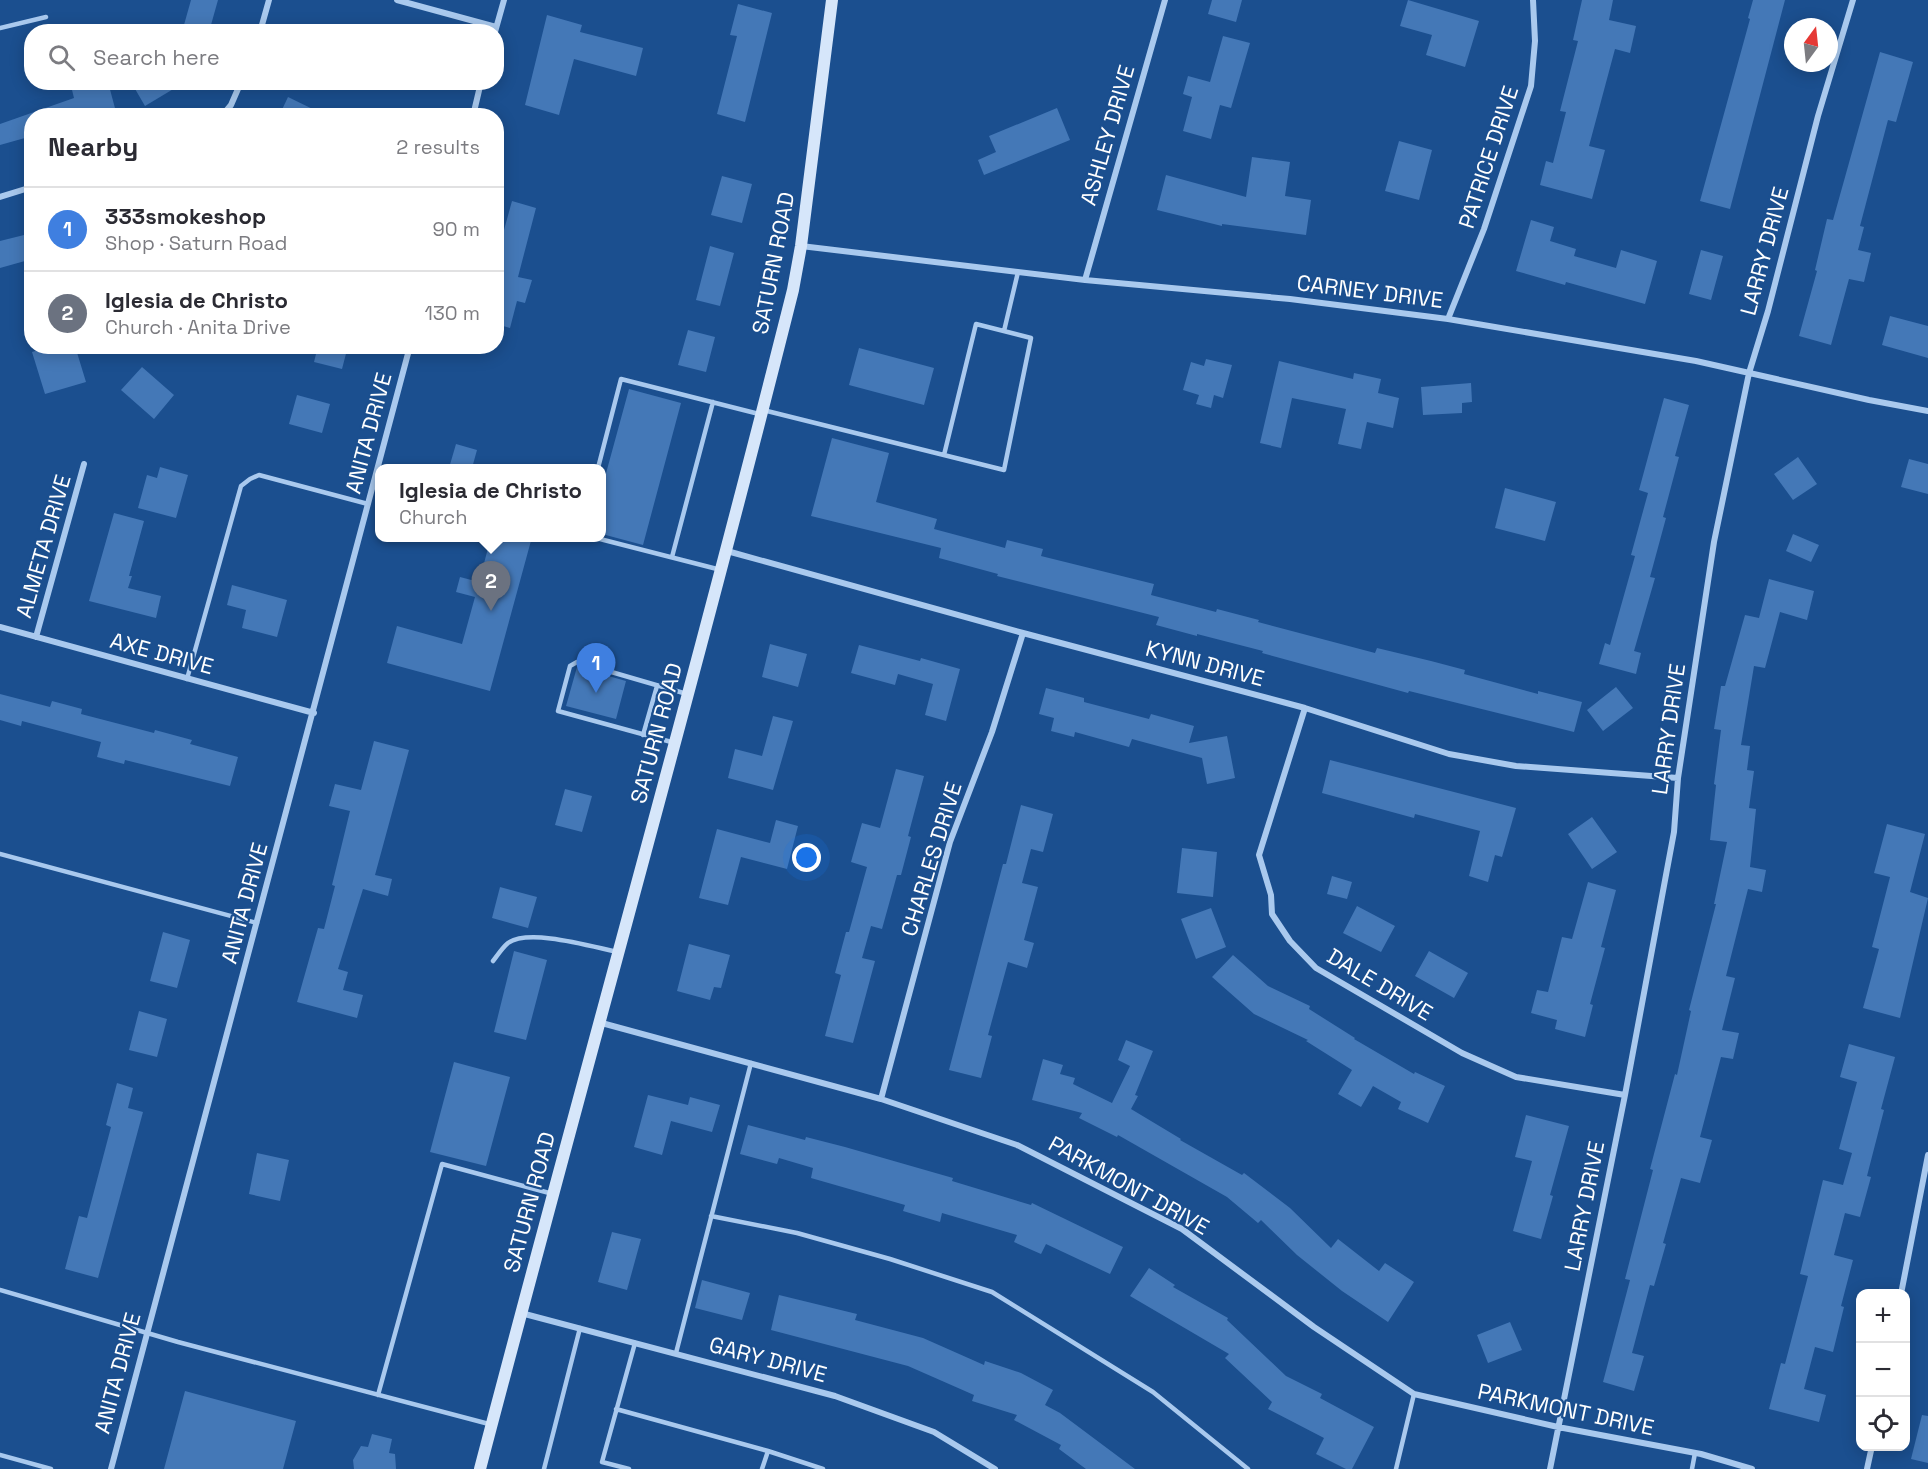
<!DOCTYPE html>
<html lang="en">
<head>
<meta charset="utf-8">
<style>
  :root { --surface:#fff; --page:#f2f2f3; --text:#2b2b33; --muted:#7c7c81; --line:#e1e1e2; --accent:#111827 }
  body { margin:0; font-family:"Space Grotesk",sans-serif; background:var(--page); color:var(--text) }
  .controls { position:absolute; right:18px; bottom:18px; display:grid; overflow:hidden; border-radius:12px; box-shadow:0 3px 15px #0003 }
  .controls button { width:54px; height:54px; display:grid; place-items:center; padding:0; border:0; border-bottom:2px solid var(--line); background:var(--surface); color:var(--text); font:30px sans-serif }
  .compass { position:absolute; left:1784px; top:18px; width:54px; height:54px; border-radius:50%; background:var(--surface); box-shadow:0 3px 15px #0003; rotate:15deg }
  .you { position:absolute; left:807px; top:858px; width:21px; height:21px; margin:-15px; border:4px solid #fff; border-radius:50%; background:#1a73e8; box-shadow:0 0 0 9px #1a73e833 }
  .badge { display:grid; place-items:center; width:39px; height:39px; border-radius:50%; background:var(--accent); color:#fff; font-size:20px; font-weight:700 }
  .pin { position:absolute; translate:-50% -50px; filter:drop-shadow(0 2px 3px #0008) }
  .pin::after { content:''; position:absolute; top:32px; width:21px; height:18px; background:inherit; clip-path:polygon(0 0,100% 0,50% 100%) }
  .popup { position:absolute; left:375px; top:464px; width:231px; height:78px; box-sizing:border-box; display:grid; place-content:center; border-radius:12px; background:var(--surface); filter:drop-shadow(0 2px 4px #0005); font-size:20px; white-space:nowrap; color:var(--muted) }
  .popup b { font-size:22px; color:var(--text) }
  .popup::after { content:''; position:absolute; left:50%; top:100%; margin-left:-12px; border:12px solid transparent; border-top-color:var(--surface) }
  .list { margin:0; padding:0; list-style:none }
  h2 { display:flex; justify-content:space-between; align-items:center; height:78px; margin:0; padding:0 24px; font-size:26px }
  h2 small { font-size:20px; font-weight:400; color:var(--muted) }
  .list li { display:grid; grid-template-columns:39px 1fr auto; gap:18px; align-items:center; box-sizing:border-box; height:84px; padding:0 24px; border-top:2px solid var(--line) }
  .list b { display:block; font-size:22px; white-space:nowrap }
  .list p { margin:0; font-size:20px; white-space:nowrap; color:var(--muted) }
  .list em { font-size:20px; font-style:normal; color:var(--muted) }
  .icon { flex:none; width:33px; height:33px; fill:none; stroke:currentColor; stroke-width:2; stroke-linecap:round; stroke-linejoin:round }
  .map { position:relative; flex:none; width:1928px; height:1469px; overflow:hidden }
  .search { position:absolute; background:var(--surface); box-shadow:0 3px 15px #0003; left:24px; top:24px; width:480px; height:66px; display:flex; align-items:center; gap:15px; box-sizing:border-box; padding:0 21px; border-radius:24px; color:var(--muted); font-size:22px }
  .panel { position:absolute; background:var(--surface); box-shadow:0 3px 15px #0003; left:24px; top:108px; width:480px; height:246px; border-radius:24px }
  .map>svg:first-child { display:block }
  .building { fill:#4478b7 }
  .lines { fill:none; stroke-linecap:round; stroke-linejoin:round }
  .lane { stroke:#a9c9ee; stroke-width:4.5 }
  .street { stroke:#a9c9ee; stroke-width:6 }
  .secondary { stroke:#d6e6fa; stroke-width:12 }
  .labels { text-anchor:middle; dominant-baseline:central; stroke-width:4.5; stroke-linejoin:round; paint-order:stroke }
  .street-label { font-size:22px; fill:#fff; stroke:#1b4f8f }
</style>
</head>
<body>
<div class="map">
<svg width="1928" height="1469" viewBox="0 0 1928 1469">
  <rect width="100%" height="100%" fill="#1b4f8f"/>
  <!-- building -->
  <path class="building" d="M191,0H218L209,32H182Z
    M1212,0H1242L1236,22L1208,14Z
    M1408,0L1479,21L1465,67L1426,55L1432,35L1400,26Z
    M1582,0H1613L1609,20L1636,26L1630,53L1615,49L1589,146L1605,150L1592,199L1540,185L1546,161L1553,163L1566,112L1560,111L1578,41L1573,40Z
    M1753,0H1785L1730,209L1700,201L1750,19L1748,18Z
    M738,4L772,13L745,122L717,114L737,36L730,35Z
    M547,15L582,25L580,32L643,48L636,76L574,59L559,115L525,105Z
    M1223,36L1250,43L1231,108L1220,105L1211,139L1183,131L1192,97L1183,94L1188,76L1210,82Z
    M1880,52L1913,62L1896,122L1888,120L1860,226L1864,227L1858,250L1871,253L1864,282L1849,279L1831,345L1799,336L1817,271L1815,270L1827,219L1833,220Z
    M70,82H108L116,112L102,116H32V136L0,145V124L74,98Z
    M131,82H185L145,106Z
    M288,97L327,116H279Z
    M1057,108L1070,140L984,175L978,160L996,152L989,136Z
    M1399,141L1432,150L1419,200L1385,191Z
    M1252,157L1290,162L1285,196L1311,200L1306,235L1222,224V226L1157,210L1166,175L1246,197Z
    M722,176L752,184L742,223L711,215Z
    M512,201L536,208L518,277L532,280L525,303L517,301L510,328L496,324V259Z
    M1531,220L1554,227L1550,241L1576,249L1574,256L1616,268L1621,250L1657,261L1645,304L1566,282L1565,285L1516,271Z
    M32,233V259L0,268V241Z
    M710,246L734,253L720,306L696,300Z
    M1701,250L1723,256L1711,300L1689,294Z
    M1890,316L1928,326V358L1882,345Z
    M688,330L715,337L706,372L678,365Z
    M51,346H75L86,382L45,394L32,352Z
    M318,346H348L342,369L314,362Z
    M859,348L934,368L924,405L849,385Z
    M1206,359L1232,365L1223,398L1214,395L1211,408L1196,404L1199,395L1183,390L1191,362L1204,366Z
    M1279,361L1353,379L1354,373L1381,379L1378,393L1399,398L1393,428L1367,422L1361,449L1338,444L1346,409L1292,398L1281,448L1260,443Z
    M142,367L174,395L154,419L121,390Z
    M1471,383L1472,402L1462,403V413L1423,415L1421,387Z
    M629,389L681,403L643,545L602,534V488Z
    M297,395L330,404L322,433L289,424Z
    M1664,398L1689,405L1675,456L1679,457L1663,517L1666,518L1650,577L1655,578L1634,651L1641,653L1636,674L1599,664L1605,643L1610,645L1635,556L1631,555L1648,493L1639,490Z
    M832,438L889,453L876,502L937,519L934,529L1005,548L1007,540L1043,549L1041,556L1154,584L1151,595L1216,612L1217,609L1259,620L1258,622L1375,653L1377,648L1431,661L1465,670L1464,674L1538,694V691L1582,702L1574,732L1409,691L1408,693L1262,653L1263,651L1197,634V636L1156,625L1159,617L997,576L998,574L939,558L941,548L811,516Z
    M456,444L477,450L472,468H449Z
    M1798,457L1817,484L1793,500L1774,474Z
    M1909,459L1928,464V494L1901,487Z
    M160,467L188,475L176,518L138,508L147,475L157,478Z
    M1505,488L1556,502L1545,541L1495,528Z
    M114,513L144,521L129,576H132L128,588L161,596L156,618L89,601Z
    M1793,534L1819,545L1811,562L1786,551Z
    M491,537H532L490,691L387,663L397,626L462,644L475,597L456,592L460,577L479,582Z
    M1769,579L1814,591L1807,620L1780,612L1765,668L1754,666L1741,745L1750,746L1747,770L1754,771L1749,808L1756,809L1750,867L1766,870L1762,892L1748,889L1726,976L1735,978L1722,1030L1739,1033L1733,1059L1721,1057L1700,1137L1712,1140L1700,1183L1681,1178L1663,1243L1666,1244L1654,1286L1650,1285L1632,1353L1644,1356L1634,1391L1603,1382L1630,1280L1625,1279L1653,1170L1650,1169L1675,1074L1677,1075L1691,1011L1689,1010L1716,904H1714L1727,842L1710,840L1716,785L1714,784L1721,730L1714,729L1721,686H1725L1745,615L1759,618Z
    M232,585L287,600L277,637L242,628L246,610L227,605Z
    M770,644L807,654L798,687L762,677Z
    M859,645L920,661L921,658L960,669L946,721L925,715L933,684L898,674L895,685L851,673Z
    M577,667L626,681L616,719L566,706Z
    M1616,687L1633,708L1603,731L1587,710Z
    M1046,688L1084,698V702L1149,719L1151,714L1194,726L1189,743L1227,736L1235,778L1207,784L1202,758L1132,739L1129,747L1075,732L1074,737L1051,731L1054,718L1039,714Z
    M0,694L50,707L52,701L82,709L81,714L154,733L155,730L192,740L190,744L238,757L230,786L125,760L124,764L97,757L101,742L22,721L21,726L0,720Z
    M773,716L793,721L773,790L728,778L735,749L762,756Z
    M374,741L409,750L375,875L392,879L388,896L363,889L338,969L348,972L343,990L363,995L357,1018L297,1002L318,928L324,929L335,886L332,885L350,811L329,806L335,784L361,790Z
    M1330,760L1516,808L1502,857L1495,855L1488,882L1469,876L1480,831L1415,814L1414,818L1322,793Z
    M896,769L924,776L908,836L911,837L901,875H897L882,929L871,926L862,958L875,961L853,1043L825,1036L841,975L835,973L846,932H849L867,867L851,862L862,823L880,828Z
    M565,789L592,796L582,832L555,825Z
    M1021,805L1053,814L1043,852L1031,849L1022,883L1038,887L1024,940L1034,943L1027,968L1008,962L988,1035L992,1036L981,1078L949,1070L1003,864H1006Z
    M1592,817L1617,852L1592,869L1568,834Z
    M776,820L798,826L787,869L741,857L728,905L699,898L717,829L770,843Z
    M1887,824L1925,834L1910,892L1928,898L1900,1018L1863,1008L1879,949L1872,947L1890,877L1874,873Z
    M1182,848L1217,852L1213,897L1177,893Z
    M1332,876L1352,882L1347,899L1327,894Z
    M1588,882L1616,890L1601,947L1605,948L1590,1004L1593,1005L1585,1037L1555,1029L1557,1020L1531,1013L1537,990L1548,992L1562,937L1572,939Z
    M500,887L537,897L528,928L492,918Z
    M1357,906L1395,926L1381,952L1343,933Z
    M1211,908L1226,947L1196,959L1181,919Z
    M163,932L190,940L177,988L150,981Z
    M689,944L730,955L721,988L714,987L710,1000L677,991Z
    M514,951L547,960L526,1040L494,1032Z
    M1429,951L1468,973L1454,998L1415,976Z
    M1233,955L1268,986L1310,1006L1309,1009L1355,1038L1354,1039L1414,1074L1415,1072L1445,1086L1428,1123L1398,1109L1401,1102L1373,1086L1361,1107L1338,1094L1352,1070L1306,1041L1308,1040L1254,1014L1212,977Z
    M139,1011L167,1019L157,1057L129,1050Z
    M1126,1040L1153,1051L1135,1095L1138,1096L1131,1109L1181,1139L1180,1140L1242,1175L1244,1173L1290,1208L1331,1248L1338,1239L1379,1271L1385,1263L1414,1282L1388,1322L1342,1291L1297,1255L1261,1220L1258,1223L1227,1197L1118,1135L1117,1137L1079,1118L1082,1113L1032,1100L1043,1059L1063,1065L1060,1074L1075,1078L1073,1084L1112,1103L1130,1066L1118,1060Z
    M1849,1044L1895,1057L1881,1109L1884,1110L1867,1176L1871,1177L1860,1217L1845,1213L1834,1255L1853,1260L1841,1306L1844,1307L1833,1352L1815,1347L1804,1389L1826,1395L1819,1422L1769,1409L1781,1363L1785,1364L1808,1276L1800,1274L1823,1180L1843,1185L1852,1153L1839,1149L1857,1082L1840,1077Z
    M454,1062L510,1077L486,1166L430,1152Z
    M117,1083L133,1088L128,1108L143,1112L98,1278L65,1269L79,1216L87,1218L111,1127L106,1125Z
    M648,1095L688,1105L690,1097L720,1105L712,1132L671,1121L662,1155L634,1147Z
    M1526,1115L1569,1126L1550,1195L1553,1196L1541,1239L1513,1231L1532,1161L1515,1157Z
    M748,1125L805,1140L806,1137L845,1147L953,1178L952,1181L1031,1205L1032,1203L1123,1247L1110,1274L1046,1244L1041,1254L1014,1242L1017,1235L942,1213L940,1222L903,1211L905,1205L811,1178L813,1168L779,1158L777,1164L740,1154Z
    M257,1153L289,1160L280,1201L249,1194Z
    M612,1232L641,1239L627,1290L598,1282Z
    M1149,1268L1175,1285L1173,1287L1228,1318L1227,1320L1286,1376L1322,1394L1320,1398L1374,1427L1352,1469H1346L1316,1454L1324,1438L1268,1409L1272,1402L1225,1358L1229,1354L1130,1296Z
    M702,1280L750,1293L742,1320L695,1308Z
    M779,1295L857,1314L855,1320L923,1338L984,1365L985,1361L1021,1373L1053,1390L1045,1405L1060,1413L1135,1469H1086L1059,1449L1061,1445L1014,1420L1017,1415L972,1401L974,1395L908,1366L771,1330Z
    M1510,1322L1522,1350L1488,1363L1477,1335Z
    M185,1391L296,1421L283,1469H164Z
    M1922,1415L1928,1416V1463L1911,1459Z
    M372,1434L392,1439L389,1453L395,1454L396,1469H354L353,1460L361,1446L368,1447Z"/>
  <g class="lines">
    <!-- lane -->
    <path class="lane" d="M0,28L46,17
      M1004,331L1018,272
      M763,410L1004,470L1031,338L976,324L944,455
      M598,468L621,379L759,414
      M596,538L721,570
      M672,557L713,402
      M187,679L241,486L250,479L259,475L368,504
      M643,735L657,686
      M675,743L558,711L570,666L577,662L687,694
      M0,854L257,923
      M493,961C497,956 502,948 508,943C529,928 593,947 618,952
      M711,1216L797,1233L890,1259L992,1292L1153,1392L1248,1469
      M0,1290L178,1342L489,1424
      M676,1353L751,1063
      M378,1395L442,1164L553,1194
      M616,1409L768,1451L823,1469
      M0,1455L51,1469
      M544,1469L580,1328
      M629,1469L602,1462L635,1343
      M762,1469L768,1451
      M1396,1469L1414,1394
      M1692,1469L1695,1453"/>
    <!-- street -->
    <path class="street" d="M397,0L496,27
      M260,32L269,0
      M495,32L504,0
      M222,116L231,105L241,82
      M473,116L481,82
      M0,197L32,187
      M801,246L1085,280L1290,299L1448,319L1696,361L1869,400L1928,411
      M1085,280L1165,0
      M1448,319L1484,229L1531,86L1535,41L1533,0
      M727,551L1023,633L1305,708L1449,754L1516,766L1678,778
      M0,627L314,713
      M36,637L84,464
      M1305,708L1259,855L1271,895L1272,914L1290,941L1316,968L1462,1053L1516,1077L1625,1095
      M598,1022L881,1099L1017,1145L1182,1229L1314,1327L1414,1394L1558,1427L1701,1454L1752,1469
      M881,1099L950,842L992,732L1023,633
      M1901,1294L1928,1155
      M521,1313L835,1396L934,1432L995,1469
      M111,1469L410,346
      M1550,1469L1625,1095L1674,832L1678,778L1714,542L1749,373L1768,311L1818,116L1853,0
      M1867,1469L1872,1446"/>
    <!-- secondary -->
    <path class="secondary" d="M480,1469C583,1076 694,684 793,290L801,246L832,0"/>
  </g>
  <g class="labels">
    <!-- street labels -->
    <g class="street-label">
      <text transform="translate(1107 135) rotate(-74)">ASHLEY DRIVE</text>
      <text transform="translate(1488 157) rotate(-72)">PATRICE DRIVE</text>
      <text transform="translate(1764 251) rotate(-75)">LARRY DRIVE</text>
      <text transform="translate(773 263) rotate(-79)">SATURN ROAD</text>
      <text transform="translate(1370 291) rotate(7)">CARNEY DRIVE</text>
      <text transform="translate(368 433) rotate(-75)">ANITA DRIVE</text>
      <text transform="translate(43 546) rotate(-74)">ALMETA DRIVE</text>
      <text transform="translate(162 653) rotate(15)">AXE DRIVE</text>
      <text transform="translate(1205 663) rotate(15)">KYNN DRIVE</text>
      <text transform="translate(1668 729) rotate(-82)">LARRY DRIVE</text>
      <text transform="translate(656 733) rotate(-75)">SATURN ROAD</text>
      <text transform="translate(931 859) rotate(-73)">CHARLES DRIVE</text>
      <text transform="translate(244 903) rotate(-75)">ANITA DRIVE</text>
      <text transform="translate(1380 984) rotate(31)">DALE DRIVE</text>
      <text transform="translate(1129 1185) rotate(29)">PARKMONT DRIVE</text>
      <text transform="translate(529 1202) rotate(-75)">SATURN ROAD</text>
      <text transform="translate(1584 1206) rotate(-79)">LARRY DRIVE</text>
      <text transform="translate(768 1359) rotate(15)">GARY DRIVE</text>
      <text transform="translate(117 1373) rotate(-75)">ANITA DRIVE</text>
      <text transform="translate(1566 1409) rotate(12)">PARKMONT DRIVE</text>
    </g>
  </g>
</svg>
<div class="controls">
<button>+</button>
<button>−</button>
<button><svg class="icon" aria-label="locate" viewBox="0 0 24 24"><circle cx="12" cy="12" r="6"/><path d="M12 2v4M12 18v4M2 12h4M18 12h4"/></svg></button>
</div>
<svg class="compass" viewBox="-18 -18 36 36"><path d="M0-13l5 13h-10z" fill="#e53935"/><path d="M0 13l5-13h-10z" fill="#7c7c81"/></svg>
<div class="you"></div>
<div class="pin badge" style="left:596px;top:693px;background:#3f7fe0">1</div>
<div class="pin badge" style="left:491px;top:611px;background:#6b7280">2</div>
<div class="popup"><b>Iglesia de Christo</b>Church</div>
<div class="search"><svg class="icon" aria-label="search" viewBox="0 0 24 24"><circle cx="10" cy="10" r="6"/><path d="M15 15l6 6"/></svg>Search here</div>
<section class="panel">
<h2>Nearby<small>2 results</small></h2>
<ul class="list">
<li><span class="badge" style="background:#3f7fe0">1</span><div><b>333smokeshop</b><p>Shop · Saturn Road</p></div><em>90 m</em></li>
<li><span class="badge" style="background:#6b7280">2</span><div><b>Iglesia de Christo</b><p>Church · Anita Drive</p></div><em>130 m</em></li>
</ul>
</section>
</div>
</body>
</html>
